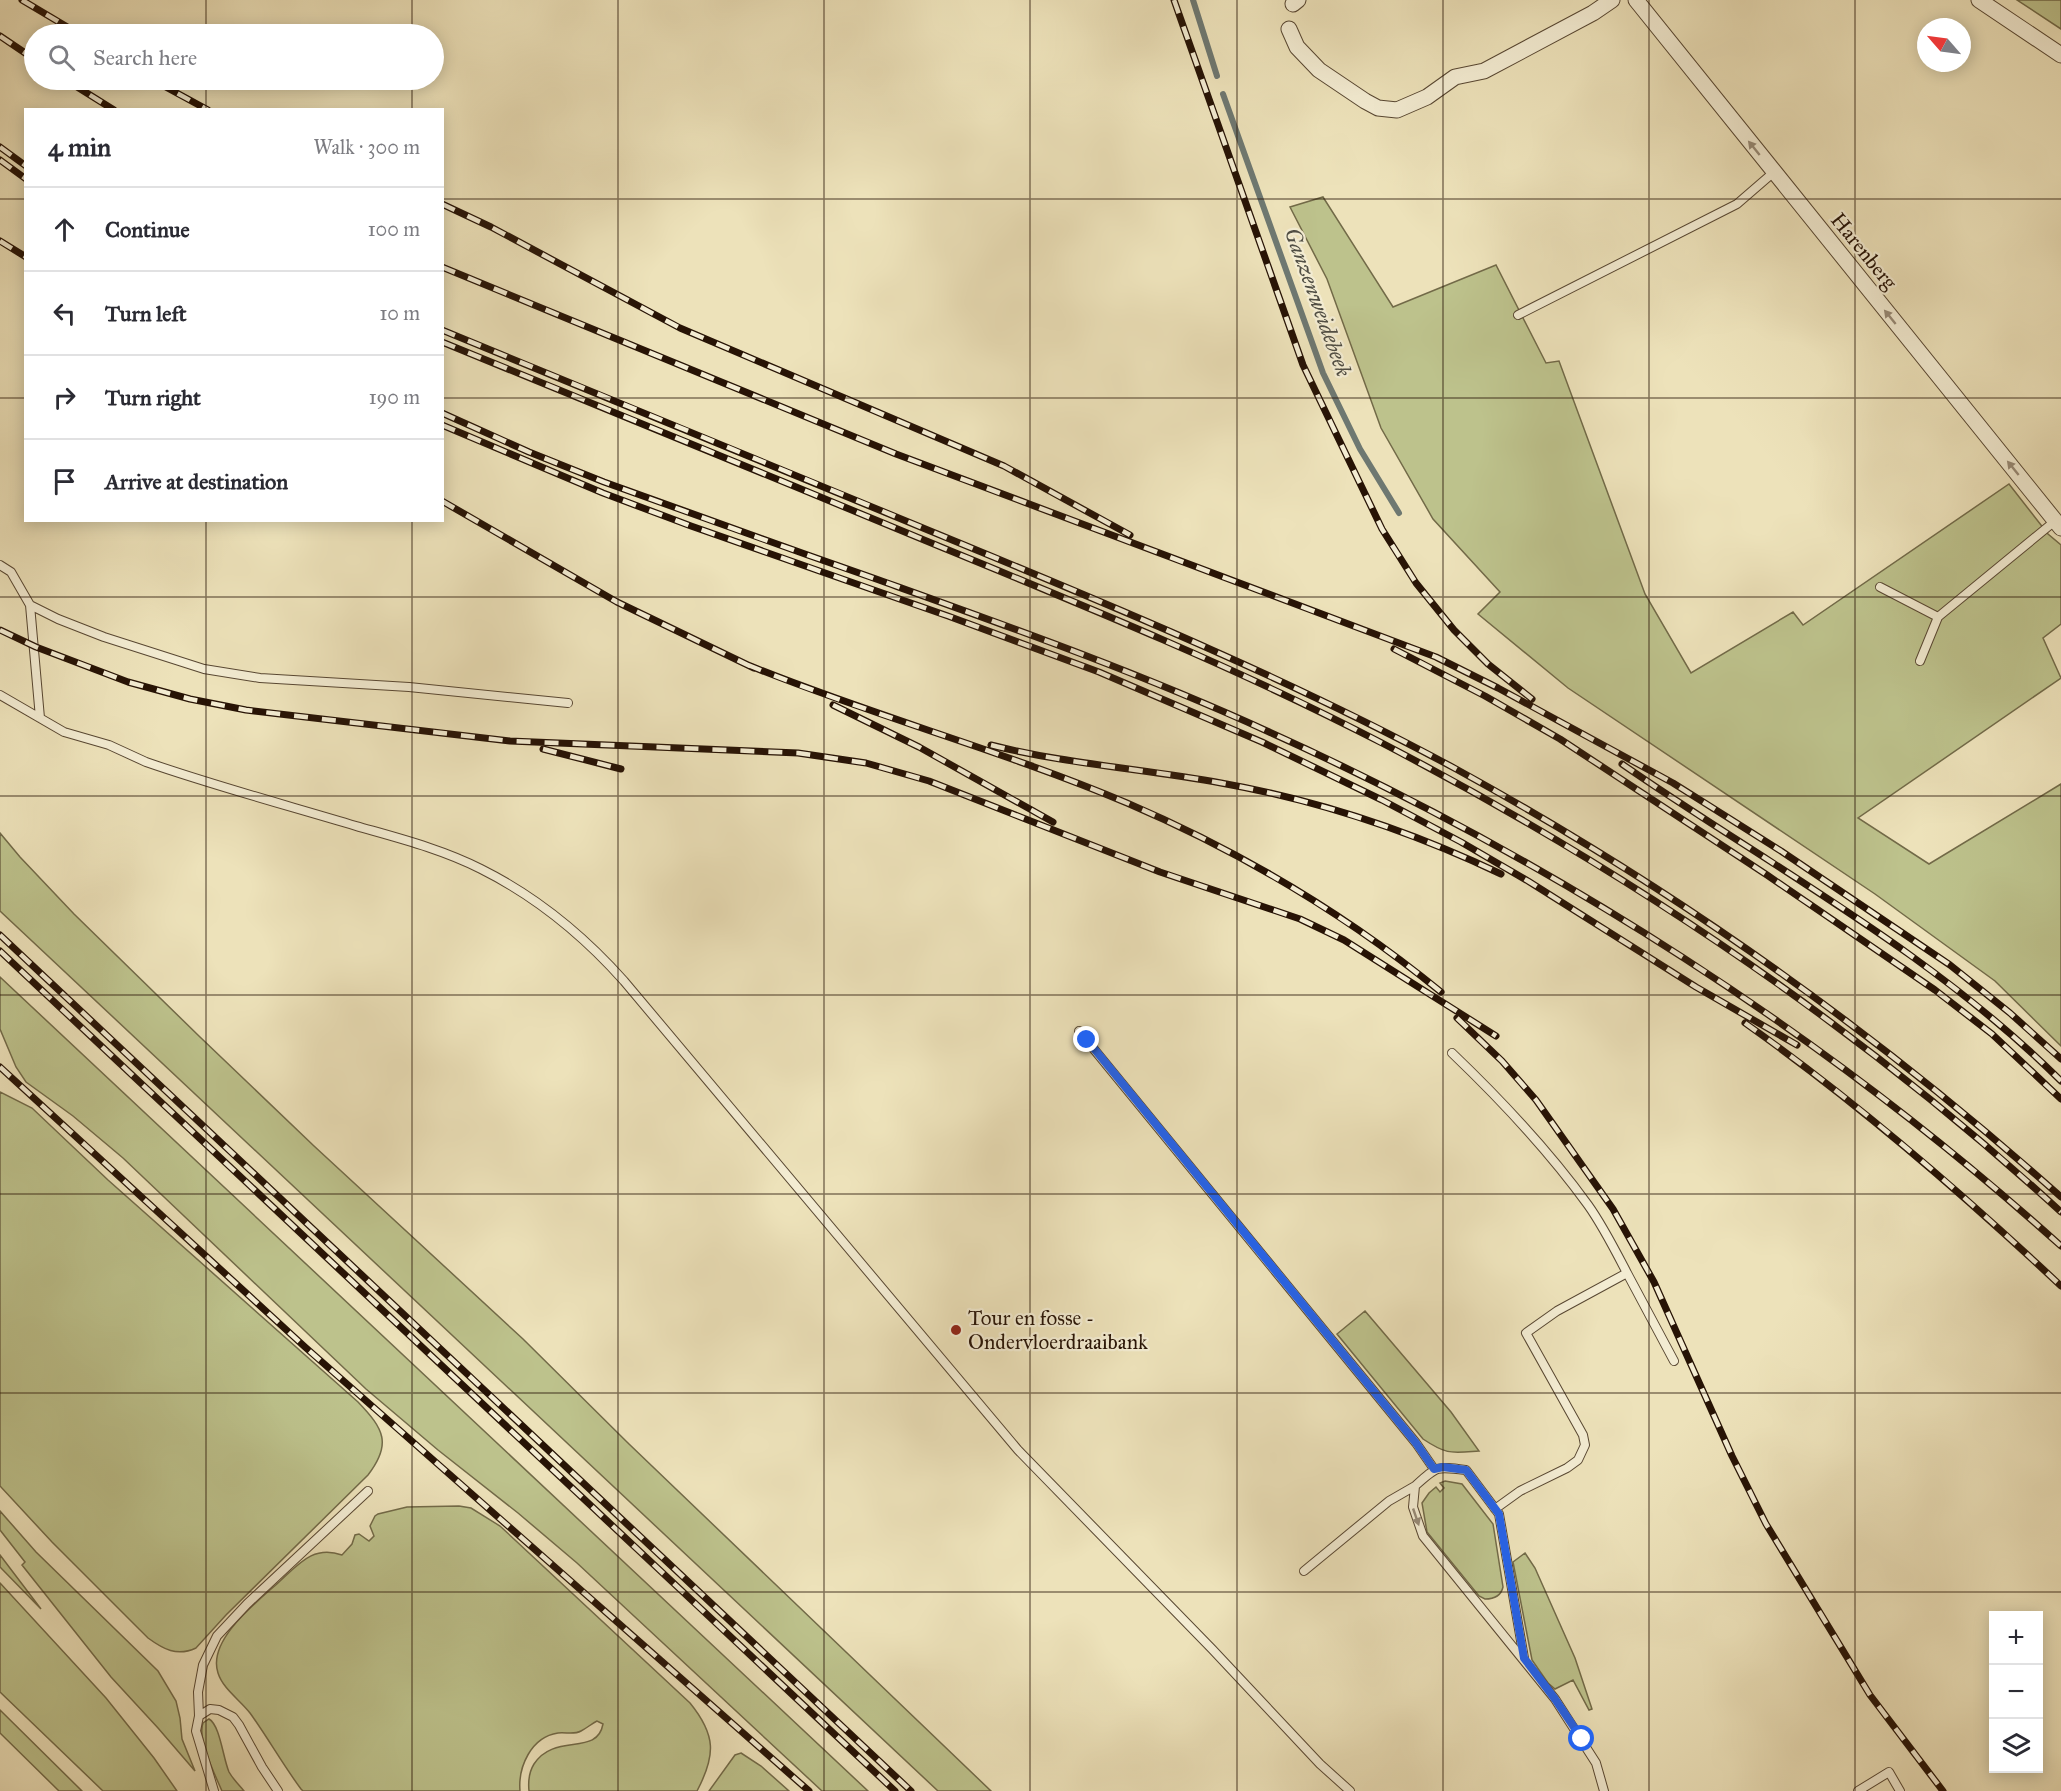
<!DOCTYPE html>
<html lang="en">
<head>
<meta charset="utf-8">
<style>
  :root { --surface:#fff; --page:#f2f2f3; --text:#2b2b33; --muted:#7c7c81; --line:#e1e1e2 }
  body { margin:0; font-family:"IM FELL Great Primer",serif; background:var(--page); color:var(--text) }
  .controls { position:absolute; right:18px; bottom:18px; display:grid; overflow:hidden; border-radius:0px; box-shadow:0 3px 15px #0003 }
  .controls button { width:54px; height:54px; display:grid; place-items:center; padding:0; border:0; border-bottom:2px solid var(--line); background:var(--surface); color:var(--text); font:30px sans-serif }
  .compass { position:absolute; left:1917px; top:18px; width:54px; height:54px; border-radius:50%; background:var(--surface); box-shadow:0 3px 15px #0003; rotate:298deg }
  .stop { position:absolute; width:18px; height:18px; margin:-14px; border:4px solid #2563eb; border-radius:50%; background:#fff }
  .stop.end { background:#2563eb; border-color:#fff; box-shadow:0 2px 6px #0008 }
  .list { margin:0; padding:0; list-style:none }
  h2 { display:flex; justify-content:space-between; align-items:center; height:78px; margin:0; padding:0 24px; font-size:26px }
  h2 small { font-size:20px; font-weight:400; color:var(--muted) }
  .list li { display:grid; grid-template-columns:39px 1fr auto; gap:18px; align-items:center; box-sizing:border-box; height:84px; padding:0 24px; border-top:2px solid var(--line) }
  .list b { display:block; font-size:22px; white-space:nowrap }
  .list em { font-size:20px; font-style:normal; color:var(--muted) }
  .icon { flex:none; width:33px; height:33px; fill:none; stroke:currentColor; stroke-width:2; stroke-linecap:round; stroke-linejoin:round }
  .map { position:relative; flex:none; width:2061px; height:1791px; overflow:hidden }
  .search { position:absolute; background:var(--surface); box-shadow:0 3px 15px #0003; left:24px; top:24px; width:420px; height:66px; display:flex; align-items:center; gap:15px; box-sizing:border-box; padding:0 21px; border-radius:33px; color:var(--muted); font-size:22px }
  .panel { position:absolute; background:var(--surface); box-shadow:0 3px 15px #0003; left:24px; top:108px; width:420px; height:414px; border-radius:0px }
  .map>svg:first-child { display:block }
  .green { fill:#bdc28c; stroke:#726a48; stroke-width:1.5 }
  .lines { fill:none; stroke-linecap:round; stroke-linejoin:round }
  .stream { stroke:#6e7871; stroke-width:6 }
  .lane-casing { stroke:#584732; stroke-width:10 }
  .street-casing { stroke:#584732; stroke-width:17 }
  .lane { stroke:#f3ecd2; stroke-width:8 }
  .street { stroke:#f3ecd2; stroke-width:15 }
  .rail-casing { stroke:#271305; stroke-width:7 }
  .rail { stroke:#f3ecd2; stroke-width:4.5; stroke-dasharray:14; stroke-linecap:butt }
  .oneway { fill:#978a76 }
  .route { stroke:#2563eb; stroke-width:8 }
  .grid { fill:none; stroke:#271305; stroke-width:1.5; stroke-opacity:0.55 }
  .poi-dot { fill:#8f2418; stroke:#f3ecd2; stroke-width:2 }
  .labels { text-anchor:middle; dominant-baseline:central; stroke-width:4.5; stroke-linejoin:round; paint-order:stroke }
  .street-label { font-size:21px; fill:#271305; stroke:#f3ecd2 }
  .poi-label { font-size:21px; fill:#271305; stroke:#f3ecd2; text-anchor:start }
  .water-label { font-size:22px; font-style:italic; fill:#504e44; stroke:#f3ecd2 }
</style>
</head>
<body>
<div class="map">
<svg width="2061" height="1791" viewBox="0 0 2061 1791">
  <rect width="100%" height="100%" fill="#ede2ba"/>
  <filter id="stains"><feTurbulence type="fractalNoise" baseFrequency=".00333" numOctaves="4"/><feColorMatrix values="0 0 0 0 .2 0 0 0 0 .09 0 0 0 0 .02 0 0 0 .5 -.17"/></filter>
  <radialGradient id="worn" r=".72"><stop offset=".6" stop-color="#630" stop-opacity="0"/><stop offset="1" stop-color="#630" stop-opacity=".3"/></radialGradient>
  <!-- green -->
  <path class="green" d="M2017,0H2061V29Z
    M1323,197L1393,307L1496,265L1546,363L1559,361L1645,594L1691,673L1793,612L1803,625L2009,484L2048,534L2061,545V624L2043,638L2061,678L1858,818L1929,864L2061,784V1046L1995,981L1875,894L1568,688L1478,614L1500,592L1433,519L1381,428L1327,279L1290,207Z
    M0,833L20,857L74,914L200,1037L314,1146L523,1339L629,1444L991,1791H938L0,911Z
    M0,977L868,1791H822L577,1563L518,1513L438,1450L366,1389L123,1158L73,1116L26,1082L16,1067L0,1029Z
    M0,1092L32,1108L108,1180L358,1402C384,1429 392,1444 368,1475L226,1615L196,1648C177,1657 163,1649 148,1638L52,1542L0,1486Z
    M1365,1311L1451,1412L1479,1451C1451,1453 1447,1455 1423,1439L1337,1334Z
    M1445,1481L1462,1484L1493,1524L1503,1587C1501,1596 1494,1599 1485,1599L1479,1596L1427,1532L1422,1503L1429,1493L1436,1487L1440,1492L1444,1488L1440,1483Z
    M459,1506L471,1508L500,1526L690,1703C716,1735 716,1755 697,1791H529C528,1781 529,1772 534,1764C555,1732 597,1757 603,1724L597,1721C591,1724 587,1728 581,1731C574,1735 566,1732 558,1733C531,1737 518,1767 520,1791H303L301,1789C283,1765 268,1738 250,1713C240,1700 223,1689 218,1673C207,1640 257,1602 279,1582C299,1564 313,1545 342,1555L352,1544L355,1535L359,1534L369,1541L374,1536L370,1526L375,1516L378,1514L407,1507Z
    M0,1511L36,1552L158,1671L176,1701L180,1718L182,1739L195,1771L158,1728L111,1677L22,1565L25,1562L0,1530Z
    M1525,1553L1535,1568L1575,1658L1592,1709L1589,1710L1573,1680L1555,1689L1548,1683L1532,1660L1513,1562Z
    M0,1555L41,1609L0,1567Z
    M0,1583L106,1698L154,1758L177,1791H103L0,1692Z
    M0,1710L82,1791H59L0,1733Z
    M209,1719C220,1725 223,1758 229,1772C233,1779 239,1785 244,1791H222C215,1775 197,1738 203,1723Z
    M741,1753L761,1766L789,1791H709L735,1755Z"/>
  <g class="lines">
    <!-- stream -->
    <path class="stream" d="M1193,0L1217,76
      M1223,94L1323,373L1360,449L1399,513"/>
    <defs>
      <path id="lane" d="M1518,315L1737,204L1774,172
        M0,565L11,572L30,605L40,718
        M1880,587L1938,617
        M30,605L58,619L104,637L204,669L260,678L409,687L568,703
        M1920,661L1938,617L2055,521
        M0,695L64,732L109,745L146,762C215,786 286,805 356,826C398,838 442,849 481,869C537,897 583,935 624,981L1018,1450L1212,1649L1320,1764L1350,1791
        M1079,1031L1416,1443L1434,1469
        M1452,1053C1500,1099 1549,1151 1588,1205C1603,1226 1615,1250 1627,1273
        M1495,1509L1520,1491L1567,1468L1578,1460L1585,1445L1583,1435L1526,1333L1557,1311L1627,1273L1674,1361
        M1304,1571L1389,1501L1415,1486
        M1524,1658L1499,1514L1466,1470C1436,1466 1437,1466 1415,1486L1413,1507L1423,1536L1555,1699L1596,1763L1604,1791
        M199,1716L198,1692L203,1665L217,1636L247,1604L368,1491
        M214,1791L196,1731L199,1716L210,1709L219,1710L233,1717L239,1725L262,1767L278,1791
        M1858,1791L1889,1772L1900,1791"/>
      <path id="street" d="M1636,0L2061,528
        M1979,0L2061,55
        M1293,4L1298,0
        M1289,29L1297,47L1319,70L1365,101L1378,108L1397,110L1427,97L1455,77L1484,71L1593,13L1612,0"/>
    </defs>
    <!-- lane casing -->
    <use href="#lane" class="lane-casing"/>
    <!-- street casing -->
    <use href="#street" class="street-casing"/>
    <!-- lane -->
    <use href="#lane" class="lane"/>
    <!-- street -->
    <use href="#street" class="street"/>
    <defs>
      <path id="rail" d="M22,0L79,34
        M1174,0L1303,365L1382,529L1416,583L1454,630L1488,664L1532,699
        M0,36L34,59
        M66,80L114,110
        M153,80L208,110
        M0,147L26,166
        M0,160L26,179
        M442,204L491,227L680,328L1004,466L1130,535
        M0,241L26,257
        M442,267L896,454L1436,657L1498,688L1673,783L1781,851L1950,965L2010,1013L2061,1059
        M442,330C608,398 774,466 940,535C1115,607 1290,679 1456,769C1673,888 1876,1032 2061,1197
        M442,342C609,410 775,478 941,547C1090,608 1239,669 1382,743C1626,870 1858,1026 2061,1212
        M442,413L529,452L604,482C695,515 787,548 879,580C1010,627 1140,673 1267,731C1553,860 1828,1036 2061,1246
        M442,425L603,493L691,526L948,616L1099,672L1262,742L1382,800L1461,842L1528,881L1696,987L1797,1045
        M442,501L617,602L754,668
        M0,630L36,647L128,682L190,699L246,710L510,741L798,753L866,763L929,781L1160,872L1300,919L1344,940L1496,1036
        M1394,649L1485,696L1560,739L1767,875L1935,990L1992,1034L2061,1099
        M748,665C873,716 1004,751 1127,803C1239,851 1347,915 1441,992
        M833,705L919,747L1053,822
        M991,745C1066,764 1145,769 1221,783C1317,800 1413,832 1501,874
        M543,749L621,769
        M1622,764C1770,866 1933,953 2061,1081
        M0,935L911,1791
        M0,951L895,1791
        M1457,1018L1502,1061L1536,1100L1613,1209L1654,1282L1732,1456L1766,1524L1870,1695L1943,1791
        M1745,1023C1857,1102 1961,1192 2061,1286
        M0,1067L305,1347L809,1791"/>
    </defs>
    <!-- rail casing -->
    <use href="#rail" class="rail-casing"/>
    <!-- rail -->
    <use href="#rail" class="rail"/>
  </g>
  <!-- one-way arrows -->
  <defs><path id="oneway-solid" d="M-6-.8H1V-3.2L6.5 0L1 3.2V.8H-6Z" transform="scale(1.5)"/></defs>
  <g class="oneway">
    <use href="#oneway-solid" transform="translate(1754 148) rotate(-129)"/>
    <use href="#oneway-solid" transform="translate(1890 317) rotate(-129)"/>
    <use href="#oneway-solid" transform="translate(2013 468) rotate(-129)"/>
    <use href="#oneway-solid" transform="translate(1416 1517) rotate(71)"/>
  </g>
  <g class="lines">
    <!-- route -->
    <path class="route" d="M1087,1040L1416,1443L1434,1469L1443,1467L1466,1470L1499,1514L1524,1658L1555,1699L1582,1739"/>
  </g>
  <!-- grid -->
  <path class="grid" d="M206,0V34M412,0V34M618,0V1791M824,0V1791M1030,0V1791M1237,0V1791M1443,0V1791M1649,0V1791M1855,0V1791M206,80V110M412,80V110M0,199H26M442,199H2061M0,398H26M442,398H2061M206,520V1791M412,520V1791M0,597H2061M0,796H2061M0,995H2061M0,1194H2061M0,1393H2061M0,1592H2061"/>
  <!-- markers -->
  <circle class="poi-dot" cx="956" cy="1330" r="6"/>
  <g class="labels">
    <!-- street labels -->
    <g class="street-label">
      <text transform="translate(1864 251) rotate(51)">Harenberg</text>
    </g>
    <!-- poi labels -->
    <g class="poi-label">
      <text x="968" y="1318">Tour en fosse -<tspan x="968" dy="24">Ondervloerdraaibank</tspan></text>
    </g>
    <!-- water labels -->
    <g class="water-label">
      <text transform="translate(1318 302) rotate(70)">Ganzenweidebeek</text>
    </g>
  </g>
  <rect width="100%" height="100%" filter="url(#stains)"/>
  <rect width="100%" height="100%" fill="url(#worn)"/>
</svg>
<div class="controls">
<button>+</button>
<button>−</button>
<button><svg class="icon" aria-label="layers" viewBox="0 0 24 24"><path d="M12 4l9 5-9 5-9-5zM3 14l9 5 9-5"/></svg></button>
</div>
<svg class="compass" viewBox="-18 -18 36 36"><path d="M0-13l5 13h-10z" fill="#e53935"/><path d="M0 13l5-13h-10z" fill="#7c7c81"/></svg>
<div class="stop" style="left:1582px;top:1739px"></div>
<div class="stop end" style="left:1087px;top:1040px"></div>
<div class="search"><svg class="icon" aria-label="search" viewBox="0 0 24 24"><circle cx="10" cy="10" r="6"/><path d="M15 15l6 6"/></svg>Search here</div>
<section class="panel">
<h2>4 min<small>Walk · 300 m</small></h2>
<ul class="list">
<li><svg class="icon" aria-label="ahead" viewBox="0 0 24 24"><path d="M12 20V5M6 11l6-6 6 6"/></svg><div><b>Continue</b></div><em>100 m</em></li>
<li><svg class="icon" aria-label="left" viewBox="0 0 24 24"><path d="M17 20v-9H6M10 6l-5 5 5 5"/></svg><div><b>Turn left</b></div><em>10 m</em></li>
<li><svg class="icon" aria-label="right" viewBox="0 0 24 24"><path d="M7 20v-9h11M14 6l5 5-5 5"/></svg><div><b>Turn right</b></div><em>190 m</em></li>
<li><svg class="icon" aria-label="arrive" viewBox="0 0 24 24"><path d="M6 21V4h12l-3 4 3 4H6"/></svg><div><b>Arrive at destination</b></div></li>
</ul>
</section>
</div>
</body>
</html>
